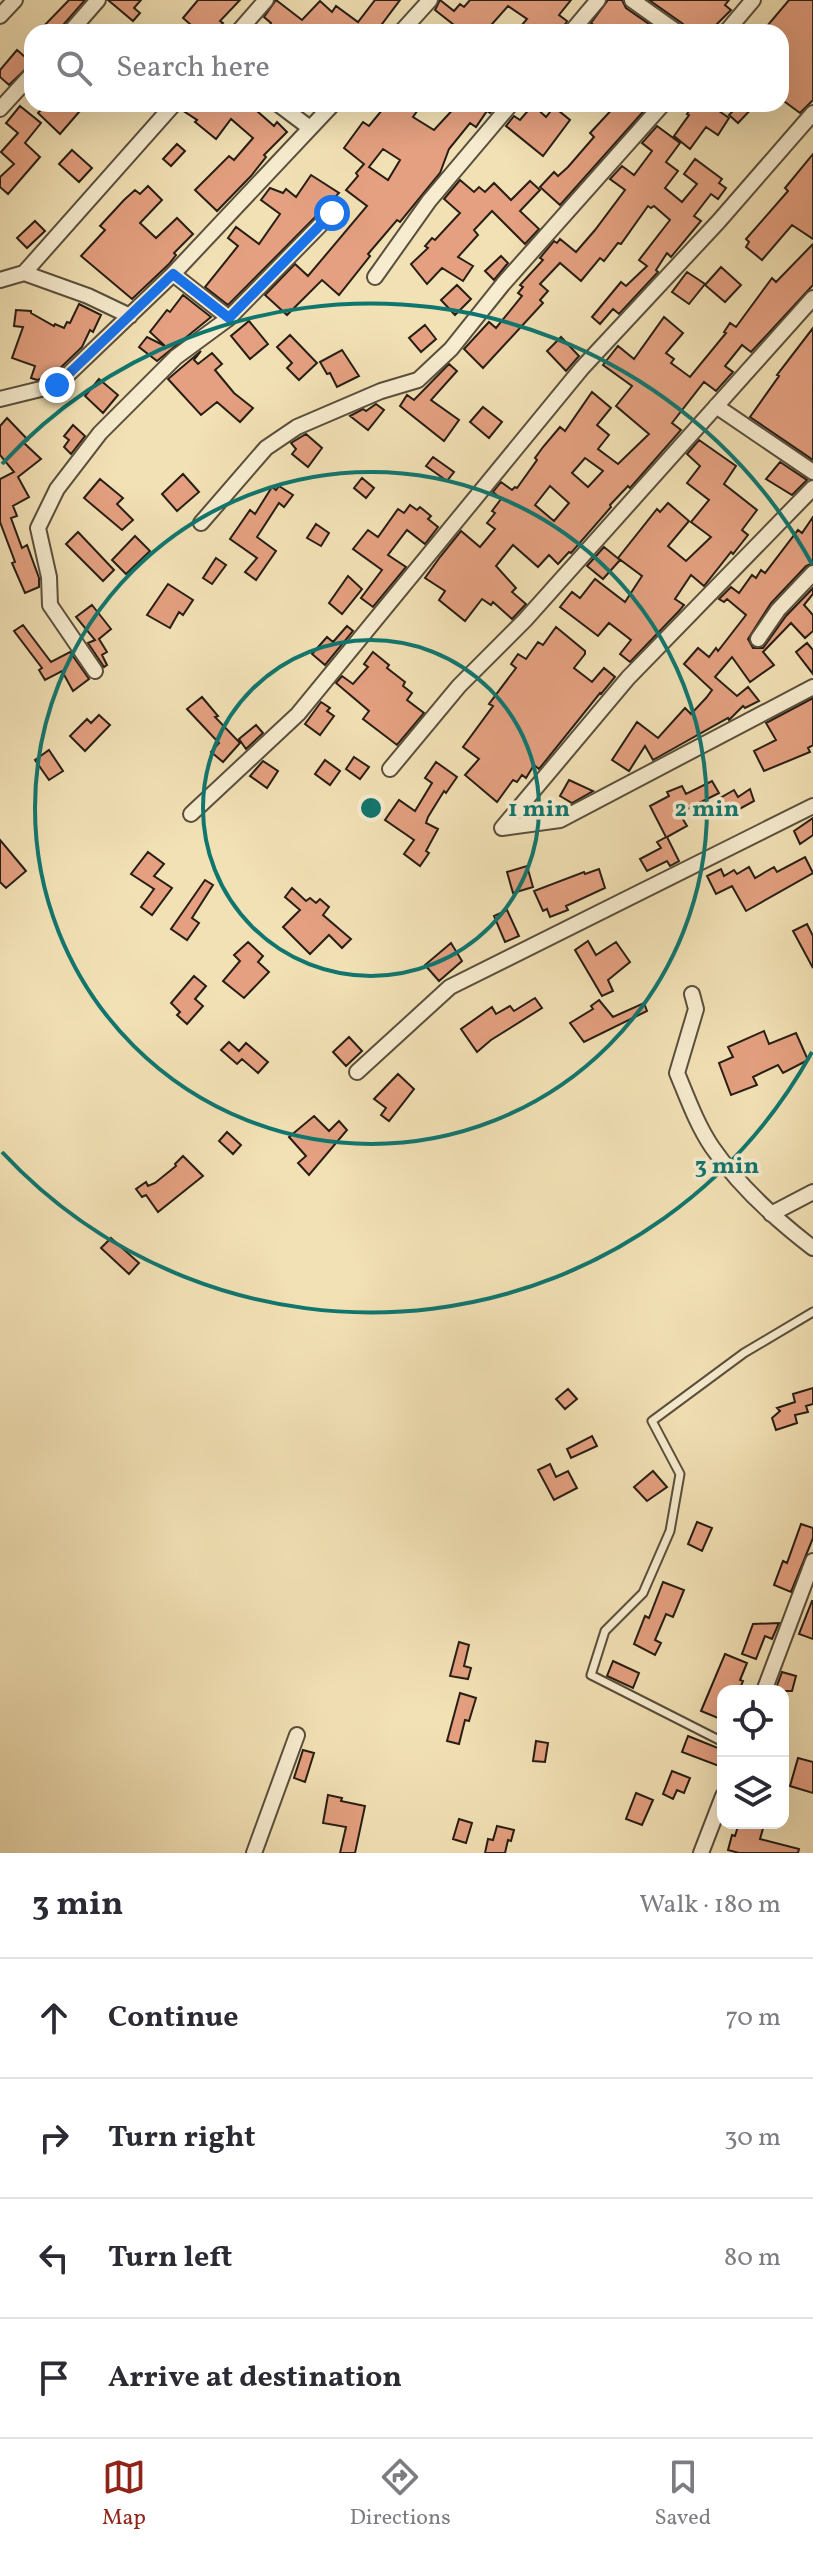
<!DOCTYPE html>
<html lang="en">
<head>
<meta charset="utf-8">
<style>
  :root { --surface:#fff; --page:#f7f7f7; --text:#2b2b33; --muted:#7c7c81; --line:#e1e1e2; --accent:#8f2418 }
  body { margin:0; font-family:Vollkorn,serif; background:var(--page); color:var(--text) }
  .controls { position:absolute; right:24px; bottom:24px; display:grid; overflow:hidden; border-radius:16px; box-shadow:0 8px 32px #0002 }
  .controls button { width:72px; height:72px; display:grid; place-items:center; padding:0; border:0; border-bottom:2px solid var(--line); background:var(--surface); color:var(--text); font:40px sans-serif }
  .stop { position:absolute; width:24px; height:24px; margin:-18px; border:6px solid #1a73e8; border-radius:50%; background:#fff }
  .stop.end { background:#1a73e8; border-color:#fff; box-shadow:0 2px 8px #0008 }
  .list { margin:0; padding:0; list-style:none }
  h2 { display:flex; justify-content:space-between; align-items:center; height:104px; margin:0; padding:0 32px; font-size:34px }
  h2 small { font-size:26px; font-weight:400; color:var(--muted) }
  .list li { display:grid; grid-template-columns:52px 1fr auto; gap:24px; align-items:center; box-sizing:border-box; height:120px; padding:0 32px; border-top:2px solid var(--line) }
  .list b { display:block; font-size:30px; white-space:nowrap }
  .list em { font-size:26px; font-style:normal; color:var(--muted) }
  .icon { flex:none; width:44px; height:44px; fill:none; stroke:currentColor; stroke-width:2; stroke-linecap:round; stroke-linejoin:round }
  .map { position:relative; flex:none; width:813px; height:1853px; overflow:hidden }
  .search { position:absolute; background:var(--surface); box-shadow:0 8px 32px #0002; left:24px; right:24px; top:24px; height:88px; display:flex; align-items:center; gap:20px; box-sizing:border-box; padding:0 28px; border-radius:24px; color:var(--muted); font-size:30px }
  .sheet { height:584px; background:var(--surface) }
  nav { display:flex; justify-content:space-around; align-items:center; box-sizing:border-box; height:112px; border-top:2px solid var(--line); background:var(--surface); font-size:22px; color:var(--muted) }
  nav a { display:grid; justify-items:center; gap:4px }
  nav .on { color:var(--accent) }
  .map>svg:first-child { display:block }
  .building { fill:#e4a080; stroke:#271e14; stroke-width:2; fill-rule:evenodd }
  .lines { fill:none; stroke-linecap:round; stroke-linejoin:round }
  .service-casing { stroke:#5a4f3c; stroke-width:11 }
  .minor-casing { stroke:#5a4f3c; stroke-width:18 }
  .service { stroke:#f7eccf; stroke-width:7 }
  .minor { stroke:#f7eccf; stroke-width:14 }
  .route { stroke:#1a73e8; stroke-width:10 }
  .ring { fill:none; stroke:#0f766e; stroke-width:4 }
  .centre { fill:#0f766e; stroke:#f7eccf; stroke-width:4 }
  .ring-label { font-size:24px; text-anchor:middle; font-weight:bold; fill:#0f766e; stroke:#f7eccf; stroke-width:7; stroke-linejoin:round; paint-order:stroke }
</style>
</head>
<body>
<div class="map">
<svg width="813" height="1853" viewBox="0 0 813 1853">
  <rect width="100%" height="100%" fill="#f2e1b5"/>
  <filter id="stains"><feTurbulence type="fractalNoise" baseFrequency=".0025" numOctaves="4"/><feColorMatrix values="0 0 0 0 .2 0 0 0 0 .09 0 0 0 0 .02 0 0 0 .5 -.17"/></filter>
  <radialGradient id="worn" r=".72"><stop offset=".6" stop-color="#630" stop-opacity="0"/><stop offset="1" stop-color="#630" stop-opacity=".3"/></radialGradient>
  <!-- building -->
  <path class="building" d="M69,0H85L57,32H38Z
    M108,0H141L134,8L140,13L133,21Z
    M198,0H240L220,21L223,23L215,32H199L183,18Z
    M276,0L302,20L320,1L332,12L336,6L358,22L375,0H400L376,32H325L316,25L313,28L318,32H265L271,23L264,17Z
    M440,0L454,11L460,4L464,7L470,0H571L559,15L567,21L561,32H516L527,19L508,6L485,32H463L435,10Z
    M608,0H622L626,8L649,24L643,32H603L591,23Z
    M649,0H729L725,5L731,10L709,32H687L683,24Z
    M789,0H813V100L800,113L781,99V32H762Z
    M17,50L32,63L9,85L0,77V70Z
    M46,104H86L60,134L38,113Z
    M184,104H249L274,126L277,122L287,132L264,155L266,157L251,176L217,211L195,190L229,156L234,160L253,138L231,119L216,139L195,122L197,120L182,110Z
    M387,104H422L413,117L434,130L458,104H498L490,113L487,111L476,127L470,123L449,149L440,173L400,222L397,220L368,254L370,256L339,295L322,280L287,315L265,295L295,264L308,276L367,206L346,190L358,176L356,173L364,164L344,148L363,122L369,126ZM383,149L400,160L388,180L369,167Z
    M617,104H650L560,205L540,187L554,172L558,176L568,167L594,137L590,133Z
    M693,104H709L729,118L718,135L706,127L690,149L674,136L689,115L687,114Z
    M740,104H756L738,123L729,115Z
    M533,105L546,117L554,107L570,120L543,156L506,126L514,116L520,120Z
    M20,106L41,123L25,143L40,157L8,194L0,187V177L14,164L1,152L18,133L6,123Z
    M657,126L680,143L666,162L678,171L665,188L682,202L697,184L684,174L695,159L722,179L719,183L726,188L718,199L711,194L694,216L701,221L671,257L667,253L656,270L658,272L619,314L613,309L600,324L592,317L621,282L626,286L647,266L639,260L670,220L654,206L651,208L648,206L621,244L618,243L604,261L600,258L581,281L560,263L540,284L548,291L540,300L543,303L483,368L464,349L489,322L496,328L522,296L518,293L523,287L520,285L543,260L540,258L554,241L557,243L560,239L576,252L595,230L625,190L610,179L622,166L634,175L652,151L642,143Z
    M177,144L185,151L171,166L163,159Z
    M72,150L92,168L79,182L59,164Z
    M813,154V239L792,225L762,260L746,247L749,242L746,239L788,191L785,188Z
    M311,175L339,193L228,305L205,287L238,246L228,238L236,227L259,244L280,214L261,200L270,188L283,193L286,189L296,197Z
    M460,180L474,192L479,187L485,192L494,183L511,200L530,181L540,190L520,211L539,229L525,244L492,211L474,230L478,235L458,257L473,266L463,281L442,268L427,284L411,264L428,248L425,246L432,238L435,240L460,213L444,199Z
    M148,186L162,200L140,223L156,238L177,218L193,234L174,253L176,255L169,264L132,299L81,256L105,230L100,226L124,200L135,190L140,194Z
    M35,221L45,231L27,248L17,238Z
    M813,244V285L751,352L742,345L725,366L733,372L716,391L704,382L672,423L681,430L630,488L628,486L610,505L611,507L571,553L569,552L558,564L549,555L538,567L513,545L496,566L516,588L512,592L526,604L512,619L493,602L491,605L482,599L465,621L439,600L445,591L425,578L440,557L461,531L480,547L495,529L487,523L495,513L492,511L501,499L493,492L501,482L512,490L515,487L517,488L537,460L535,458L543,447L560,427L565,431L592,392L611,408L597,425L609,435L598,449L618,464L649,434L616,406L632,386L603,365L618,346L634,359L664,317L683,333L666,353L674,359L671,363L690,377L726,333L724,332L730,323L736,327L772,278L776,282ZM585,458L603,471L588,487L572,473ZM550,486L569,503L554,521L535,505Z
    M501,256L508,263L494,280L485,271Z
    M721,267L741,285L725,302L705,285Z
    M687,272L705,284L689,304L672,292Z
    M457,285L471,299L455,315L441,300Z
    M183,295L211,317L157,361L139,347L147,337L165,346L150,332L167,310L170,312Z
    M79,304L101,315L93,332L90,330L82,347L52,376L37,380L31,378L35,366L12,358L23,327L14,326L16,310L31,311V313L54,326L55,324L64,328L67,322L70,323Z
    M249,321L268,344L250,359L231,336Z
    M425,325L436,339L421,352L409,338Z
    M813,328V460L750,417L779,376L777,375Z
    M290,335L317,363L299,380L287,368L292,363L277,347Z
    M561,337L579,356L566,371L547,351Z
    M342,350L359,376L337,387L330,373L327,374L320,362Z
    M201,351L194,360L198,364L212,353L222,364L215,370L234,393L253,408L240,422L217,402L201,415L168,379Z
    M449,364L457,371L431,400L459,420L444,441L400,406L407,395L414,400Z
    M99,379L118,395L103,413L85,396Z
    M376,404L384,410L368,430L350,416L363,409L366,411Z
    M483,407L502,422L489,438L470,422Z
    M7,418L28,440L24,443L41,459L18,477L29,497L13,506L17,516L11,518L22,548L27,545L39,578V587L25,593L12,563L15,562L0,522V479L14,472L0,455V426Z
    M73,425L85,436L71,454L64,447L69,440L64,436Z
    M306,434L322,448L308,467L292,454L296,449L291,443Z
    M699,440L736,466L724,484L757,510L742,530L748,535L733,554L731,552L704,586L691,575L675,599L684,605L679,611L630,662L620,654L631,640L609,623L598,636L560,607L572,592L580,598L595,579L625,602L642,576L618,558L657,509L660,512L668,503L689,521L668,546L686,561L711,537L691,522L709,500L687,483L700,466L687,454Z
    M433,457L454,472L447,481L426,466Z
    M780,462L807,480L792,495L766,479Z
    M183,474L199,492L177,511L162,494Z
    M362,478L374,488L366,498L354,488Z
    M100,479L123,498L117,504L133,520L122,530L84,498Z
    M279,486L293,495L284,507L279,503L257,537L276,551L256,580L245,572L257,558L230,539L250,510L255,514L272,487L276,490Z
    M410,505L417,510L420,507L431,516L428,519L438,527L425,544L407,530L388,555L406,567L373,607L361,598L382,570L353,549L368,530L378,537L398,509L404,513Z
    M813,517V563L806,566L771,603L748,639L753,648H763L786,616L813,588V594L804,605L813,615V631L805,638L791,623L763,652L774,665L750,682L732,657L715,677L737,696L748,687L759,701L745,708L743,706L729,720L728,718L653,760L645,746L629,771L612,760L637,722L658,738L685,708L691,714L706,698L712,690L684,664L698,648L709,657L716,648L718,651L746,615L727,599L724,602L719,599L731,587L739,593L752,575L756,578L761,570L765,573L798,530L802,533Z
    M316,524L329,533L321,546L307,538Z
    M78,532L114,570L103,581L66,544Z
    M135,536L150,551L126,574L112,560Z
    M604,547L620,560L603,579L587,566Z
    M216,558L226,565L212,584L203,578Z
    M348,576L362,589L342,614L329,603Z
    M168,584L193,600L183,615L179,612L170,628L147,615Z
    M92,605L111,629L99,639L107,652L102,655L107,665L104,667L88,643L95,640L76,617Z
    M23,625L51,662L70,652L89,679L73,691L62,671L45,680L39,670L42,668L14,631Z
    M347,626L353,631L325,665L312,654L327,637L333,642Z
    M556,627L585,651V654L574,668L592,682L604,668L615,677L601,694L600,693L539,769L534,765L526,778L522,775L517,782L513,780L497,802L465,775L479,759L463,747L493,706L489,704L516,668L511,664L518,654L526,659L538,642L543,645Z
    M807,643L813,650V674L796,652Z
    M373,652L389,665L387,668L405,682L403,686L412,693L407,700L424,713L397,745L363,719L369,711L336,683L342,676L353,684L368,667L364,664Z
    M202,697L218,716L215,717L240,743L223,762L211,752L219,743L187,709Z
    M813,698V745L808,748L810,752L764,771L754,751L776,740L766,723Z
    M321,702L330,708L327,711L334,716L320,735L305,724Z
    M99,715L110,725L85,751L70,736L87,719L91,723Z
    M256,725L263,733L246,749L239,739Z
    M49,750L63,771L49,780L35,760Z
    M354,757L369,767L360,779L346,769Z
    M325,760L340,771L330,785L315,774Z
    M263,761L278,771L267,788L250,776Z
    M436,762L457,777L446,793L444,791L428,817L426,823L438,829L426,851L429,853L420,866L404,854L414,840L385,820L399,800L415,811L432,783L425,778Z
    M569,780L593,791L572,803L560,796Z
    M712,781L719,793L679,813L687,826L667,837L679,861L670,866L667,861L647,871L640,859L661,848L657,842L666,837L650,806L669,796L667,792L682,786L686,794Z
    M750,789L754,801L723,818L715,801L734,790L738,797Z
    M813,818V835L800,844L794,831Z
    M0,840L26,871L6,888L0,882Z
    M148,852L164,864L154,876L172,888L152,915L141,907L154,889L131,874Z
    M805,857L813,873L746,911L732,886L716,894L707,876L721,869L724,876L734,870L737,874L749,867L755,878L774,867L777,872Z
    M527,866L533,887L513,893L507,872Z
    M599,869L605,888L566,906L568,910L550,917L547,909L543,911L534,891L584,872L585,874Z
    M205,880L213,885L192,918L199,923L187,940L171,929Z
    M292,888L306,901L310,898L316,903L320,899L329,907L323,915L351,939L342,948L329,935L310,954L283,927L300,910L285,897Z
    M507,910L519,936L505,942L494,916Z
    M807,924L813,936V968L793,931Z
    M588,941L596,955L616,942L630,962L608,980L613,991L602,996L575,950Z
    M248,942L263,956L258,962L269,972L244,998L223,981L240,961L234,955Z
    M451,943L462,961L439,981L425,965Z
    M194,976L206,986L195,999L203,1006L187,1024L177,1015L180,1012L171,1003Z
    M535,998L542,1008L491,1040L477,1052L461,1029L492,1007L496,1014L510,1006L514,1011Z
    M599,1000L613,1017L644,1003L647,1011L584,1042L570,1023L593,1009L591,1006Z
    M764,1031L769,1044L796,1033L808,1060L783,1073L778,1065L753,1077L757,1085L731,1095L719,1063L733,1057L728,1047Z
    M349,1037L362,1051L346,1066L333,1052Z
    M229,1042L239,1051L246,1043L268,1062L258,1073L242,1059L237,1064L221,1050Z
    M398,1074L414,1089L389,1121L381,1115L386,1108L374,1099Z
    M314,1116L329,1131L339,1121L347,1130L309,1175L298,1163L306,1156L289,1137Z
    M227,1132L241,1145L233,1154L219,1141Z
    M183,1156L203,1176L158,1212L146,1195L142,1197L136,1189L146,1182L148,1186L155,1183L176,1166L175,1164Z
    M111,1238L139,1263L129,1274L101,1248Z
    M813,1388V1404L806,1406L808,1412L795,1415L797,1423L776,1430L772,1418L780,1411L777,1408L795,1402L793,1394Z
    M568,1389L577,1399L565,1409L556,1399Z
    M592,1436L597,1446L571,1458L567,1449Z
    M550,1464L556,1477L568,1471L577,1488L554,1500L538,1470Z
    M653,1471L667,1487L647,1501L634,1487Z
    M697,1522L712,1528L702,1551L688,1544Z
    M801,1524L813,1528V1538L791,1592L774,1585L783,1561L787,1563Z
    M663,1582L684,1590L673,1617L666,1614L655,1640L661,1643L655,1655L634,1644L645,1616L649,1618Z
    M812,1601H813V1639L799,1634Z
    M779,1623L772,1639L765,1636L756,1659L742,1654L753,1624Z
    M459,1642L469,1645L464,1666L471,1668L468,1679L450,1676Z
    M725,1654L747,1663L740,1680L743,1681L739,1691H723V1720L701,1711Z
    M613,1661L639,1673L633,1688L607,1676Z
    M782,1672L796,1676L792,1691H775Z
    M460,1693L476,1698L469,1721L465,1720L459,1744L447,1741Z
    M688,1736L723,1750L719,1766L682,1752Z
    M536,1741L548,1743L545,1762L533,1761Z
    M303,1750L314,1753L305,1782L294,1778Z
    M798,1758L813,1762V1793L790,1786Z
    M672,1771L690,1778L684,1793L677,1790L673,1799L663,1794Z
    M636,1793L653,1800L642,1825L626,1819Z
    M328,1795L342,1798L341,1801L365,1806L355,1853H340L346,1827L323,1823Z
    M459,1819L472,1823L466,1843L453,1839Z
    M739,1823L764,1825L760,1839L799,1849L798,1853H739L728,1850L732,1835L735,1836Z
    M497,1826L514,1830L511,1841L508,1840L505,1853H485L488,1839L493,1840Z"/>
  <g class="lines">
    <defs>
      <path id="service" d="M723,1742L591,1675L605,1631L643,1593L670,1531L680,1474L652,1421L744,1353L813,1312"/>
      <path id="minor" d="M632,0L677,32
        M0,16L15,0
        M70,32L98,0
        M238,32L266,0
        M401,32L430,0
        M571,32L598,0
        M726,32L753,0
        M278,104L310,128
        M0,109L32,74
        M24,273L88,296L130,316
        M173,274L229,318
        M375,277L429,201L511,104
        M0,280L24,273L174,104
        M0,399L57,385L173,274L333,104
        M716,406L813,472
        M201,523L266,448L297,427L381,391L418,380L451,349L503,284L663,104
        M758,639L778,610L813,573
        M95,671L50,605L49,577L38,528L57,489L100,433L176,357L229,318L332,213
        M390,769L459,686L525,620L813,298
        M191,814L298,714L582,368L719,221L813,113
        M502,828L628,678L813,488
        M502,828L560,820L813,687
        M692,994L696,1009L677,1073C687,1097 697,1125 712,1147C739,1186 775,1219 813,1248
        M357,1072L450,987L813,806
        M771,1214L813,1192
        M764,1691L813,1561
        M254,1853L297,1735
        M701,1853L723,1796"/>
    </defs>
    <!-- service casing -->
    <use href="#service" class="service-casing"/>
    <!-- minor casing -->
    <use href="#minor" class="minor-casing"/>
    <!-- service -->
    <use href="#service" class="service"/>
    <!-- minor -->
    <use href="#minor" class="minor"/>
  </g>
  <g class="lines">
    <!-- route -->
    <path class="route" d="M57,385L173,274L229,318L332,213"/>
  </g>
  <!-- distance rings -->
  <g class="ring">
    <circle cx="371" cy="808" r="168"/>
    <circle cx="371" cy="808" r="336"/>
    <path d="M812 1052A504 504 0 0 1 2 1152M2 464A504 504 0 0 1 812 564"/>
  </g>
  <circle cx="371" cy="808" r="12" class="centre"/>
  <g class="ring-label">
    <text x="539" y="816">1 min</text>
    <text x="707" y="816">2 min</text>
    <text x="727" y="1173">3 min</text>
  </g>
  <rect width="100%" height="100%" filter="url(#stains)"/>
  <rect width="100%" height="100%" fill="url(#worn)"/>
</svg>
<div class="controls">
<button><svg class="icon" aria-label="locate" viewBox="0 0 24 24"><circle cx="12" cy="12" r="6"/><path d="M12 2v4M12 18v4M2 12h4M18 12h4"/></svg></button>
<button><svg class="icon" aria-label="layers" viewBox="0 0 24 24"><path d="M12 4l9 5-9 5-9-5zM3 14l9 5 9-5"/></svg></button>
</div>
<div class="stop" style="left:332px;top:213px"></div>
<div class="stop end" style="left:57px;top:385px"></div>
<div class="search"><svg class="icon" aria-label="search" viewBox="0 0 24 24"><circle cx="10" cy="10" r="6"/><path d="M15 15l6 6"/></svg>Search here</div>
</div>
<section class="sheet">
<h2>3 min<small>Walk · 180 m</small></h2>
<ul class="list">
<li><svg class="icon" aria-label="ahead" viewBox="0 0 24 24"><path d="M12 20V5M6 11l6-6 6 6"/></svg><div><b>Continue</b></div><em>70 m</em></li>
<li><svg class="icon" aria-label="right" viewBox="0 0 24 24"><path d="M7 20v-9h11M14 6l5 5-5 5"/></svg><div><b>Turn right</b></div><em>30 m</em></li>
<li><svg class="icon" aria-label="left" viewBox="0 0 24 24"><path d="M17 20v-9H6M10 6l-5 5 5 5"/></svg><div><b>Turn left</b></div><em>80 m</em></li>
<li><svg class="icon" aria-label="arrive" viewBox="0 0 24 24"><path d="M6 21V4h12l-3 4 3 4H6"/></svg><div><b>Arrive at destination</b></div></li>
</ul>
</section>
<nav>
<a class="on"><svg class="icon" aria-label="map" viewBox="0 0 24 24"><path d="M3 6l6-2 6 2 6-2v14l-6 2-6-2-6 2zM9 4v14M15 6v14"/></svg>Map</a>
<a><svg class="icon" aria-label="directions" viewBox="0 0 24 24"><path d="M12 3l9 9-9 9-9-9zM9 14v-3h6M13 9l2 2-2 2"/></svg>Directions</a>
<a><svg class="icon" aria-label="saved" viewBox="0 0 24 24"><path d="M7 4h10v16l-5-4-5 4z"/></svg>Saved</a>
</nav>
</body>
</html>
